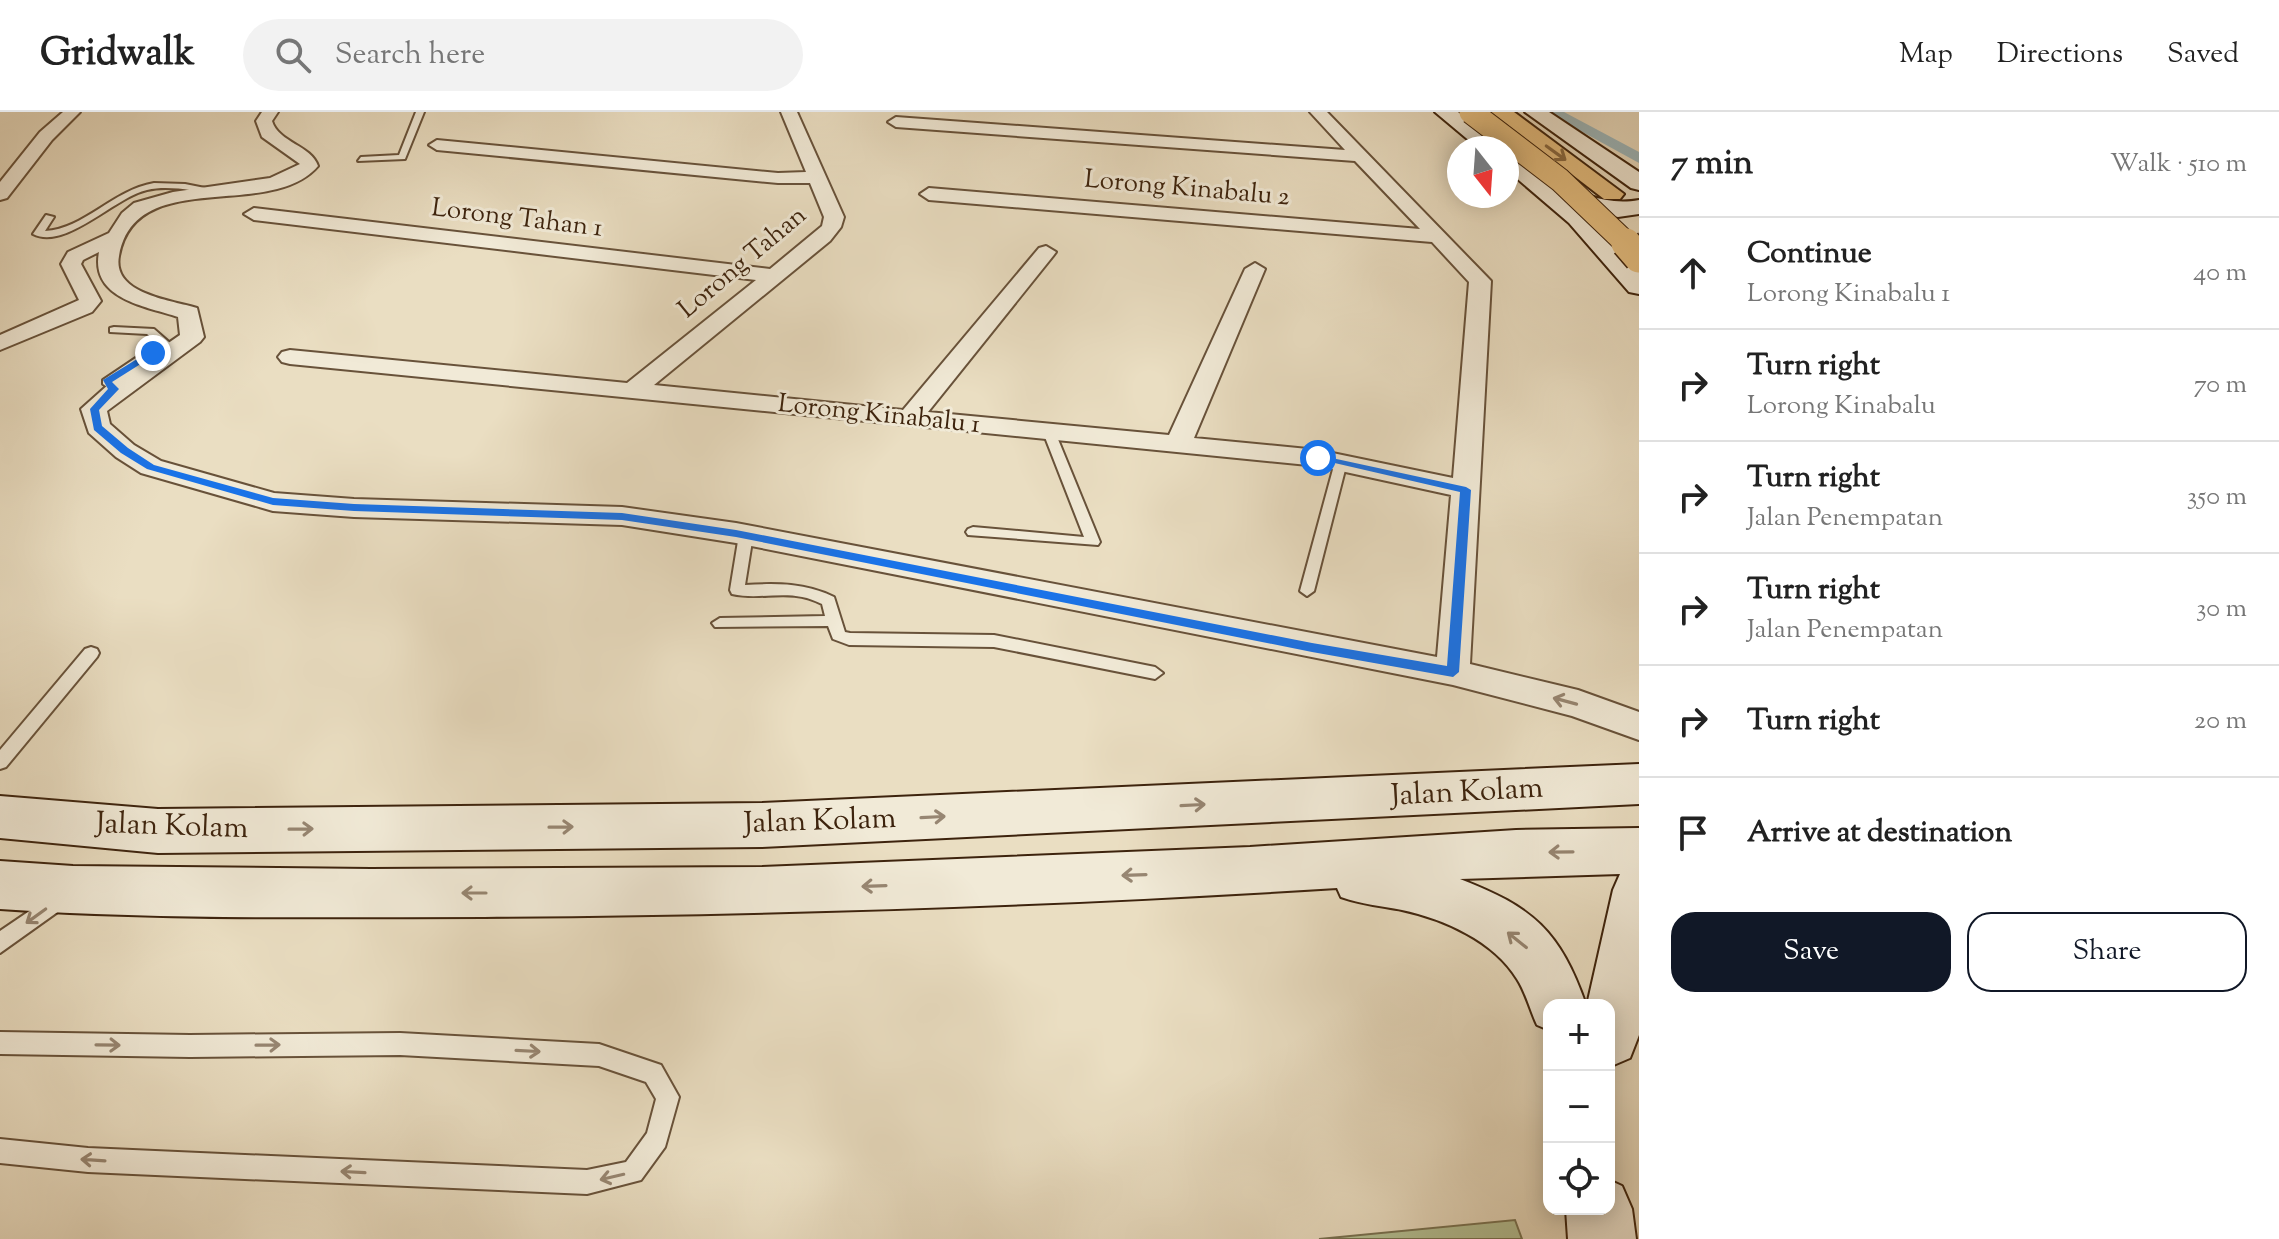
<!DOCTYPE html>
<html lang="en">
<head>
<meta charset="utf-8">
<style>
  :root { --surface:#fff; --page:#f2f2f2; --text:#222; --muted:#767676; --line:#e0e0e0; --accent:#111827 }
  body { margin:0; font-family:"Sorts Mill Goudy",serif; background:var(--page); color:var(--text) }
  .controls { position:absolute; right:24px; bottom:24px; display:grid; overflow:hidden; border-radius:16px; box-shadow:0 4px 20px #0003 }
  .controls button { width:72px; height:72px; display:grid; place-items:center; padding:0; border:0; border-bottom:2px solid var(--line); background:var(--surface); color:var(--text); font:40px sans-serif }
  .compass { position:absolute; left:1447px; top:24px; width:72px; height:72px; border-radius:50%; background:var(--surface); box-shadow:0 4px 20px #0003; rotate:163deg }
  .stop { position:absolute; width:24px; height:24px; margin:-18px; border:6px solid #1a73e8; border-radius:50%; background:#fff }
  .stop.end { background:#1a73e8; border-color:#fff; box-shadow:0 2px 8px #0008 }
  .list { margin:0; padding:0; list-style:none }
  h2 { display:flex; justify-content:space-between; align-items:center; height:104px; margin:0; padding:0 32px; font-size:34px }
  h2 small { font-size:26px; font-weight:400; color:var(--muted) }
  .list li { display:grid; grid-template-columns:52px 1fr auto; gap:24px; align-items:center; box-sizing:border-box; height:112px; padding:0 32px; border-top:2px solid var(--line) }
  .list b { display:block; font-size:30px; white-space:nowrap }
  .list p { margin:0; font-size:26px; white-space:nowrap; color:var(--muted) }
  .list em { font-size:26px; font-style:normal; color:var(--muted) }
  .actions { display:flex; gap:16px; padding:24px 32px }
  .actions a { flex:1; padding:18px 0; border:2px solid var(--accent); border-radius:24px; text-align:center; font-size:28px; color:var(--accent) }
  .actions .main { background:var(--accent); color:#fff }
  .icon { flex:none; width:44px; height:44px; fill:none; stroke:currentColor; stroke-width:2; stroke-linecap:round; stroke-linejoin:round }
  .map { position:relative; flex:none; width:1639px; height:1127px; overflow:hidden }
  header { display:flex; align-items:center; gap:48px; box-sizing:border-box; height:112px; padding:0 40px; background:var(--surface); border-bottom:2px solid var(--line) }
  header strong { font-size:38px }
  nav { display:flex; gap:44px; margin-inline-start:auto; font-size:28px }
  .search { width:560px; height:72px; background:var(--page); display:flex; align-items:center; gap:20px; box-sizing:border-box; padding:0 28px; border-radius:44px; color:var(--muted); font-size:30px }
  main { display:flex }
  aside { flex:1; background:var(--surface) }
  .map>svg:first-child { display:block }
  .green { fill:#b4c296; stroke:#787252; stroke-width:2 }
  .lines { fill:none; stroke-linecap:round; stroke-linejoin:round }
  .canal { fill:#9db9be; fill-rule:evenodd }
  .service-casing { stroke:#68523a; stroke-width:4 }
  .minor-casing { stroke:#68523a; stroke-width:4 }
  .secondary-casing { stroke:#3d230d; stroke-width:4 }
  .trunk-casing { stroke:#3d230d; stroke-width:4 }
  .service { fill:#f1ead7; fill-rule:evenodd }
  .minor { fill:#f1ead7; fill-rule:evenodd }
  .secondary { fill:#f1ead7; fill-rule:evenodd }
  .trunk { fill:#e5bf81; fill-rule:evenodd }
  .trunk-bridge-far1-casing { stroke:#3d230d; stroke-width:25; stroke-linecap:butt }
  .trunk-bridge-casing { stroke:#3d230d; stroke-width:32; stroke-linecap:butt }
  .trunk-bridge-far1 { stroke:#e5bf81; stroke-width:23 }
  .trunk-bridge { stroke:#e5bf81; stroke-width:29 }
  .oneway { stroke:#896941 }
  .oneway2 { stroke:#978672 }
  .route { fill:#1a73e8 }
  .labels { text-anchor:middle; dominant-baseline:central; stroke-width:6; stroke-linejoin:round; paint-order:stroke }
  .far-street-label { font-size:26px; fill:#3d230d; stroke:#f1ead7 }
  .street-label { font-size:30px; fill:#3d230d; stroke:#f1ead7 }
</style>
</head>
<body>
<header>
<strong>Gridwalk</strong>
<div class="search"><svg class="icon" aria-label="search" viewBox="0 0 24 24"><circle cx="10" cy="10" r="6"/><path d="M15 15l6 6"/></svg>Search here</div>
<nav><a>Map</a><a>Directions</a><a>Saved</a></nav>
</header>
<main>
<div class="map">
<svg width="1639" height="1127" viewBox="0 0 1639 1127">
  <rect width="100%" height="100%" fill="#eadec2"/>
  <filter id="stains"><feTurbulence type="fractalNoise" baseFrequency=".0025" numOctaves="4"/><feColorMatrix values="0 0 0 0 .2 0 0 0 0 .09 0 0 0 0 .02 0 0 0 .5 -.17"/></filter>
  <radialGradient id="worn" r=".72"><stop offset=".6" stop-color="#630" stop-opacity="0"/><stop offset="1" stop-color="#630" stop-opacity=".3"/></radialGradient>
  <!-- green -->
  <path class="green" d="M1515,1108L1522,1127H1319Z"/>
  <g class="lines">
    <!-- canal -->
    <path class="canal" d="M1546,0H1564L1639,40V51Z"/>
    <defs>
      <path id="service" d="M416,0H424L405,47L358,49L361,45L399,43Z
        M154,71L185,72L220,79L216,82C194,79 169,73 147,78C115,85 65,139 33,122L46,103L54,105L45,119C84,117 113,78 154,71Z
        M114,215L154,217L170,231L114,270L120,277L114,280L103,272V268L158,231L147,222L110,220V216Z
        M1049,316L1055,320L1100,430L1098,433L968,423L966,420L968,417L973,415L1084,425L1043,320Z
        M1341,346L1347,350L1314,479L1307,484L1300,479L1335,350Z
        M746,418L753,423L745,473C777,471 806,471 834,485L845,520L850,521L994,523L1155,555L1163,561L1155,567L994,535L849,533L833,527L828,514L715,515L712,511L720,506L825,504L822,492C790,475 763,489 732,482L730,478L739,423Z
        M91,535L97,537L99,541L97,545L6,655L0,657V638L85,537Z
        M59,779L66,782L69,788L66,794L0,841V819Z
        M0,920L190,923L400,921L599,932L661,953L679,985L665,1035L641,1068L587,1082L88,1060L0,1051V1027L88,1036L587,1058L626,1050L647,1021L656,987L646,970L599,954L400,943L190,945L0,942Z"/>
      <path id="minor" d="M63,0H80L52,28L7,86L0,88V70L40,20Z
        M262,0H278L272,9C279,31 311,33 318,54C270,110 135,53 119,144C112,182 170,188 197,196L204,225L200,230L107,299L110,312L134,333L161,349L274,381L354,387L622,395L736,411L1437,545L1451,383L1318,354L290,252L282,250L278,245L282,240L290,238L627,271L756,168L254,108L244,102L254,96L770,157L822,114L824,105L810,71H778L437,38L429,33L437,28L778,61L806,60L781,0H797L844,105L841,115L830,129L654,273L903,298L1039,136L1046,134L1056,140L1053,144L928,300L1169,323L1245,157L1255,151L1265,157L1194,326L1318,338L1453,366L1469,170L1432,130L929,88L920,82L929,76L1420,117L1355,49L896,15L888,10L896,5L1345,38L1310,0H1327L1491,169L1470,552L1578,578L1639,600V628L1572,604L1453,573L736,431L622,413L354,405L273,399L141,361L116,345L89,321L81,297L109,272L180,223L178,205C145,194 90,187 99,140L83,148L81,152L101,189L92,200L0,238V223L79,188L61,152L68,140L109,121L122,101L134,91L173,80L270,66L300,52L262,25L256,9Z"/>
      <path id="secondary" d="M1435,0H1458L1503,36H1478Z
        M1525,0H1549L1639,60V78L1631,76Z
        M1507,40C1526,45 1537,66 1554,72C1582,81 1608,94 1639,88V102L1618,105L1585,99L1639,156V182L1629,180L1569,111L1507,58Z
        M1639,652V692L762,735L158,741L0,726V684L158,697L762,691Z
        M1639,716V923L1630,946L1609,955V893H1587L1613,778L1620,762L1460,767C1533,795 1560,819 1586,893H1549V918L1537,913C1530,898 1526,881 1517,867C1494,829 1444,807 1402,798C1381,794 1361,792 1341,785L1337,776C1053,794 769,803 484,805C323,805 161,808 0,797V749L73,754L371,757L762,755L1250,735L1516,718Z
        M1609,1068L1622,1074L1632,1097L1636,1127H1568L1566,1097H1609Z"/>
      <path id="trunk" d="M1491,0H1514L1624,82L1620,87H1604Z"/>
    </defs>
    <!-- service casing -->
    <use href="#service" class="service-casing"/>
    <!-- minor casing -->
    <use href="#minor" class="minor-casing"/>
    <!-- secondary casing -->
    <use href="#secondary" class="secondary-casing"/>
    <!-- trunk casing -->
    <use href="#trunk" class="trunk-casing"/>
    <!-- service -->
    <use href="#service" class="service"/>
    <!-- minor -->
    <use href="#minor" class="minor"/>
    <!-- secondary -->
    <use href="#secondary" class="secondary"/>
    <!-- trunk -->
    <use href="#trunk" class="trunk"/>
    <defs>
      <path id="trunk-bridge-far1" d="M1471,0L1560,68L1628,133"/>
      <path id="trunk-bridge" d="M1626,131L1639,146"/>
    </defs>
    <!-- trunk-bridge-far1 casing -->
    <use href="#trunk-bridge-far1" class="trunk-bridge-far1-casing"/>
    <!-- trunk-bridge casing -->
    <use href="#trunk-bridge" class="trunk-bridge-casing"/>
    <!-- trunk-bridge-far1 -->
    <use href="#trunk-bridge-far1" class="trunk-bridge-far1"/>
    <!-- trunk-bridge -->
    <use href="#trunk-bridge" class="trunk-bridge"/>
  </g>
  <!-- one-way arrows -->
  <defs><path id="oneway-shaft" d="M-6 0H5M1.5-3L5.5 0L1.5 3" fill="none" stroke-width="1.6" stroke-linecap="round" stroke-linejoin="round" transform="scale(2)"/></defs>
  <use class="oneway" href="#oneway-shaft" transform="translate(1556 41) rotate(36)"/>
  <g class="oneway2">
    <use href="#oneway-shaft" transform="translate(1565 589) rotate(-165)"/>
    <use href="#oneway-shaft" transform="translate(1193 693) rotate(-3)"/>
    <use href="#oneway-shaft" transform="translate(933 705) rotate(-3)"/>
    <use href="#oneway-shaft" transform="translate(561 715) rotate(-1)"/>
    <use href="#oneway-shaft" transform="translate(301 717) rotate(-1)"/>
    <use href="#oneway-shaft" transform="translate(1561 740) rotate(179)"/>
    <use href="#oneway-shaft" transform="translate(1134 763) rotate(178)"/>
    <use href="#oneway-shaft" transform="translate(874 774) rotate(178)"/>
    <use href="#oneway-shaft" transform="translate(474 781) rotate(180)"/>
    <use href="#oneway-shaft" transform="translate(36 804) rotate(144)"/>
    <use href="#oneway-shaft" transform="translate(1517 828) rotate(-141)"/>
    <use href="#oneway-shaft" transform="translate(108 933) rotate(1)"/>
    <use href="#oneway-shaft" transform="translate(268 933) rotate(-1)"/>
    <use href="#oneway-shaft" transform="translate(528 939) rotate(3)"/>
    <use href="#oneway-shaft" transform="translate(93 1048) rotate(-176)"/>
    <use href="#oneway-shaft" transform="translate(353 1060) rotate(-177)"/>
    <use href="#oneway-shaft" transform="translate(612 1065) rotate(167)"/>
  </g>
  <!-- route -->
  <path class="route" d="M150,239L158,241L112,270L119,277L99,298L102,314L128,336L154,353L273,386L354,392L622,401L736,418L1312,531L1447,554L1460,380L1313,346L1318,343L1466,375L1471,378L1459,560L1453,565L1312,540L736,425L622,408L354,399L273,393L147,357L121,341L94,318L90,297L108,277L103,268Z"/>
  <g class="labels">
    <!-- far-street labels -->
    <g class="far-street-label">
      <text transform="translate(1187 77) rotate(5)">Lorong Kinabalu 2</text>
      <text transform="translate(517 107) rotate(7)">Lorong Tahan 1</text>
      <text transform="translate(743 151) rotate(-40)">Lorong Tahan</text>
      <text transform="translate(879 303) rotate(6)">Lorong Kinabalu 1</text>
    </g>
    <!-- street labels -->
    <g class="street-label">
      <text transform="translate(1467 681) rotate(-3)">Jalan Kolam</text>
      <text transform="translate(820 710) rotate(-2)">Jalan Kolam</text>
      <text transform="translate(172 715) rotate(2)">Jalan Kolam</text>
    </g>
  </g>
  <rect width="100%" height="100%" filter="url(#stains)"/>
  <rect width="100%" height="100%" fill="url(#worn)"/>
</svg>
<div class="controls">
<button>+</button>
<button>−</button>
<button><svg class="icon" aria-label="locate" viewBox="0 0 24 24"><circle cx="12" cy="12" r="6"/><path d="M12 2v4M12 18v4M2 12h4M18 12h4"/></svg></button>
</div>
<svg class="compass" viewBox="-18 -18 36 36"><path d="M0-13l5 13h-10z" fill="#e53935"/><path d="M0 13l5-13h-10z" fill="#767676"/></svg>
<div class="stop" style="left:1318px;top:346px"></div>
<div class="stop end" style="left:153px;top:241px"></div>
</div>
<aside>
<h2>7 min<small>Walk · 510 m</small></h2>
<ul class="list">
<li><svg class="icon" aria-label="ahead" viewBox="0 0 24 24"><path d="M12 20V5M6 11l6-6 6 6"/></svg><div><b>Continue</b><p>Lorong Kinabalu 1</p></div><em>40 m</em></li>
<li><svg class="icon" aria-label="right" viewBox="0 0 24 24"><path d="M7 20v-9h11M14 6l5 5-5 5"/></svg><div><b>Turn right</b><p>Lorong Kinabalu</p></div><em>70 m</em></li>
<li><svg class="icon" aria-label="right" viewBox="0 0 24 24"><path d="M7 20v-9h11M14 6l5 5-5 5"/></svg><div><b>Turn right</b><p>Jalan Penempatan</p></div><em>350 m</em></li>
<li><svg class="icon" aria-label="right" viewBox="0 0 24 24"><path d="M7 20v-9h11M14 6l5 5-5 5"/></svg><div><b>Turn right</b><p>Jalan Penempatan</p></div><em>30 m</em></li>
<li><svg class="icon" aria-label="right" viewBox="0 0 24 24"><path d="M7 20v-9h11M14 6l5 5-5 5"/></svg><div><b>Turn right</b></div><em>20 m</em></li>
<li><svg class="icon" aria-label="arrive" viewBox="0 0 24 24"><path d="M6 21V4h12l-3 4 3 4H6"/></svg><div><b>Arrive at destination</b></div></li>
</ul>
<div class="actions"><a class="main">Save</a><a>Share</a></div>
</aside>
</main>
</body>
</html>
